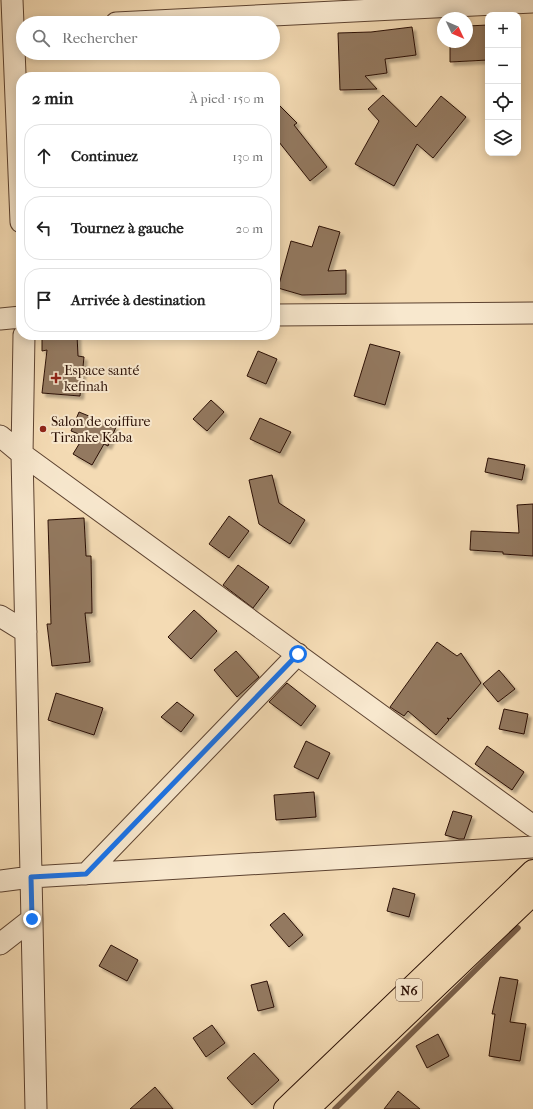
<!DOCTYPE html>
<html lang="fr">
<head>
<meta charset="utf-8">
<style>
  :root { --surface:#fff; --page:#f6f6f6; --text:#222; --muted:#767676; --line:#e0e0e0 }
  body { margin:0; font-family:"IM FELL French Canon",serif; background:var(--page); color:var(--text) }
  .controls { position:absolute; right:12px; top:12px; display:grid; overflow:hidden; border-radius:8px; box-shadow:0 2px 10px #0003 }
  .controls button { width:36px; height:36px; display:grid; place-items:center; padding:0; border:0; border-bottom:1px solid var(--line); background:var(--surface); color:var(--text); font:20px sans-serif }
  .compass { position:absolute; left:437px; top:12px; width:36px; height:36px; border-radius:50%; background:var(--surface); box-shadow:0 2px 10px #0003; rotate:134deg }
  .stop { position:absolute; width:12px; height:12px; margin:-9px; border:3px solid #1a73e8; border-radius:50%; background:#fff }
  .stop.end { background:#1a73e8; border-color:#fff; box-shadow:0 1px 4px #0008 }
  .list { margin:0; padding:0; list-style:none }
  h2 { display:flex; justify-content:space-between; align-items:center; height:52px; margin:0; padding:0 16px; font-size:17px }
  h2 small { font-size:13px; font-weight:400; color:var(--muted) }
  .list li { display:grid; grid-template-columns:26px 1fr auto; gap:12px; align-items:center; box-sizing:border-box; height:64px; margin:0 8px 8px; padding:0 8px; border:1px solid var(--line); border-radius:16px }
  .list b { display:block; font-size:15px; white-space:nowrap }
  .list em { font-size:13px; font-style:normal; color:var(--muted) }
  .icon { flex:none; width:22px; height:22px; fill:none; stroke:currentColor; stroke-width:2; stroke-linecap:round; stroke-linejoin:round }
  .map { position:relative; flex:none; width:533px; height:1109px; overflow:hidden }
  .search { position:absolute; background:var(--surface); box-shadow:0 2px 10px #0003; left:16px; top:16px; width:264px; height:44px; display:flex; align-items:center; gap:10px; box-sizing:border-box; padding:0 14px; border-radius:22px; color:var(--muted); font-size:15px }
  .panel { position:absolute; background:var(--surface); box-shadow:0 2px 10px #0003; left:16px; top:72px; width:264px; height:268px; border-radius:16px }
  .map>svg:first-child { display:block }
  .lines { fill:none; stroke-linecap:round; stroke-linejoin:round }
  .stream { stroke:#7a604a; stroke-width:5.5 }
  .building { fill:#937960; stroke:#2a0f04; filter:url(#shadow) }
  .minor-casing { stroke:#5c4230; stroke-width:23 }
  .highway-casing { stroke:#2a0f04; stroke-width:24 }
  .minor { stroke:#f8e8ce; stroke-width:21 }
  .highway { stroke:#f4dbb4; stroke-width:22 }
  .route { stroke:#1a73e8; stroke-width:5 }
  .poi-dot { fill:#8f2418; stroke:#f8e8ce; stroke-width:1.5 }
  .labels { text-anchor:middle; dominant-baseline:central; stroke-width:4; stroke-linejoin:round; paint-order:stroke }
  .shield { fill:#f8e8ce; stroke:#685041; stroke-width:1 }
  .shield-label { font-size:13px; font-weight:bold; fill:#2a0f04 }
  .poi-label { font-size:14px; fill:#2a0f04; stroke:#f8e8ce; text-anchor:start }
</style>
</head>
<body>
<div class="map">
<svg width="533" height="1109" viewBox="0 0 533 1109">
  <defs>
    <filter id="shadow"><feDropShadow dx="3.5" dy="3.5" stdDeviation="1" flood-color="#0004"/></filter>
  </defs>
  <rect width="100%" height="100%" fill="#f4dbb4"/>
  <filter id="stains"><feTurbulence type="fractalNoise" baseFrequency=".005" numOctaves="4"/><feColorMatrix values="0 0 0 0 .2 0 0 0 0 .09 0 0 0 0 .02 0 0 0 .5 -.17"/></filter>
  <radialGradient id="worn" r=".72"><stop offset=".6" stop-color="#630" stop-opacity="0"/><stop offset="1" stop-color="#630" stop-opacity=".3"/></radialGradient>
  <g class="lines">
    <!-- stream -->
    <path class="stream" d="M335,1109L518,928"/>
  </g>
  <!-- building -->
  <path class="building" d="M488,25V60L450,62V42H467V26Z
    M412,27L416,55L385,59L387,73L365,76L377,89L340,90L338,33L371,32Z
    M383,95L416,127L441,96L466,117L433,158L417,144L394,186L355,164L379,121L368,109Z
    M275,101L297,123L294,125L327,167L310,181L275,137Z
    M319,226L340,232L328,271L346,270V294L302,295L278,288L291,241L312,247Z
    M42,335H77L78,356L84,357L80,396L42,393L47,350L42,351Z
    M370,344L400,352L385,405L354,396Z
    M258,351L277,359L266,384L247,376Z
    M211,400L224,412L207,431L193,419Z
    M79,412L116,427L108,446L104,444L92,465L73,454L84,436L71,431Z
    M260,418L291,432L280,453L250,439Z
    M488,458L525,465L522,480L485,472Z
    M272,475L279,503L305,520L290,544L259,524L249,480Z
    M533,504V556L503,554V552L470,550L471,531L519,533L517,505Z
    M229,516L249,531L229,558L209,544Z
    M84,518L86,556H91L92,613H85L90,662L52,666L47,624H51L48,520Z
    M238,565L269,587L253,608L223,585Z
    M194,610L217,631L191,659L168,637Z
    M437,642L457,656L461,653L481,683L450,719L447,718L449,720L436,735L408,711L404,716L390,707Z
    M236,651L259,677L237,697L214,670Z
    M499,670L515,689L498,702L483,684Z
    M287,683L316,706L301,726L269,702Z
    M56,693L103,708L94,735L48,720Z
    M177,702L194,715L181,732L161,717Z
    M504,709L528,714L524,734L499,729Z
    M306,741L330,753L318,779L294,767Z
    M487,746L524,772L512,790L475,764Z
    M314,792L316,817L276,820L274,795Z
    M453,811L472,816L464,839H459L445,835Z
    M393,888L415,894L409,917L387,911Z
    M284,913L303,935L289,947L270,925Z
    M111,945L138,960L127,981L99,966Z
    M500,977L518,980L510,1022L526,1024L520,1061L489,1056L495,1014H492Z
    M267,981L274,1007L258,1011L251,985Z
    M212,1025L225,1043L206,1057L193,1038Z
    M438,1034L449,1056L427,1068L416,1046Z
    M254,1053L279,1080L252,1105L227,1078Z
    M155,1087L173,1109H130Z
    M398,1091L420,1109H384Z"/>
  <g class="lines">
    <defs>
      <path id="minor" d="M12,0L21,222
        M116,23L533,2
        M275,315L533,313
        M0,319L21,317
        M24,335L22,454L36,1109
        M0,436L22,454L533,826
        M0,616L26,632
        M86,874L298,654
        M0,881L31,877L533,847
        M0,944L32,919"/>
      <path id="highway" d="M285,1109L533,871
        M308,1109L533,894"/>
    </defs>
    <!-- minor casing -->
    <use href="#minor" class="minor-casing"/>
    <!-- highway casing -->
    <use href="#highway" class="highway-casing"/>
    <!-- minor -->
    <use href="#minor" class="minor"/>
    <!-- highway -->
    <use href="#highway" class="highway"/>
  </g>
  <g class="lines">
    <!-- route -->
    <path class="route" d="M32,919L31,877L86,874L298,654"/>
  </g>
  <!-- markers -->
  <g class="poi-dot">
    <path d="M54 372h4v4h4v4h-4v4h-4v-4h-4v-4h4z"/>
    <circle cx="43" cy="429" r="4"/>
  </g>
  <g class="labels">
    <!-- shield labels -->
    <rect class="shield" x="396" y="979" width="26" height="22" rx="3"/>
    <g class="shield-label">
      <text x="409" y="990">N6</text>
    </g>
    <!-- poi labels -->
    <g class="poi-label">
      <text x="64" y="370">Espace santé<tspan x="64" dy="16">kefinah</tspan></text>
      <text x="51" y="421">Salon de coiffure<tspan x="51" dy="16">Tiranke Kaba</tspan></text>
    </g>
  </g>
  <rect width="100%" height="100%" filter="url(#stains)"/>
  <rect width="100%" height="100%" fill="url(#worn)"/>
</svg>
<div class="controls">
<button>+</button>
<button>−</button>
<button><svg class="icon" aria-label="locate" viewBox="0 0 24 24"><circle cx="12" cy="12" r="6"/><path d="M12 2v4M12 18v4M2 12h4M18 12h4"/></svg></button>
<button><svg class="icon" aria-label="layers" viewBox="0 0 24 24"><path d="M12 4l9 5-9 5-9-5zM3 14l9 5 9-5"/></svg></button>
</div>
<svg class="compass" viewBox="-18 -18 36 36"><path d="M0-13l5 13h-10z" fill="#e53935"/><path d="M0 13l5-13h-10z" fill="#767676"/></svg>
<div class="stop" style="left:298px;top:654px"></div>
<div class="stop end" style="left:32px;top:919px"></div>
<div class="search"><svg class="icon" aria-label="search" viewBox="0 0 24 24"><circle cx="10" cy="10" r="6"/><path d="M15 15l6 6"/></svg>Rechercher</div>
<section class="panel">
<h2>2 min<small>À pied · 150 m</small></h2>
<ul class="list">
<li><svg class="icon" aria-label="ahead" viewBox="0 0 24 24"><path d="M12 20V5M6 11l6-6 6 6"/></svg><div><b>Continuez</b></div><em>130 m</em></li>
<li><svg class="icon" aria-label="left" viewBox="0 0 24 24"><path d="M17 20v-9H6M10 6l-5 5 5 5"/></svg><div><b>Tournez à gauche</b></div><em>20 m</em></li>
<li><svg class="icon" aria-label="arrive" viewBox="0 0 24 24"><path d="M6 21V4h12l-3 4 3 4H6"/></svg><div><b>Arrivée à destination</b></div></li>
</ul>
</section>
</div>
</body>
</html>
